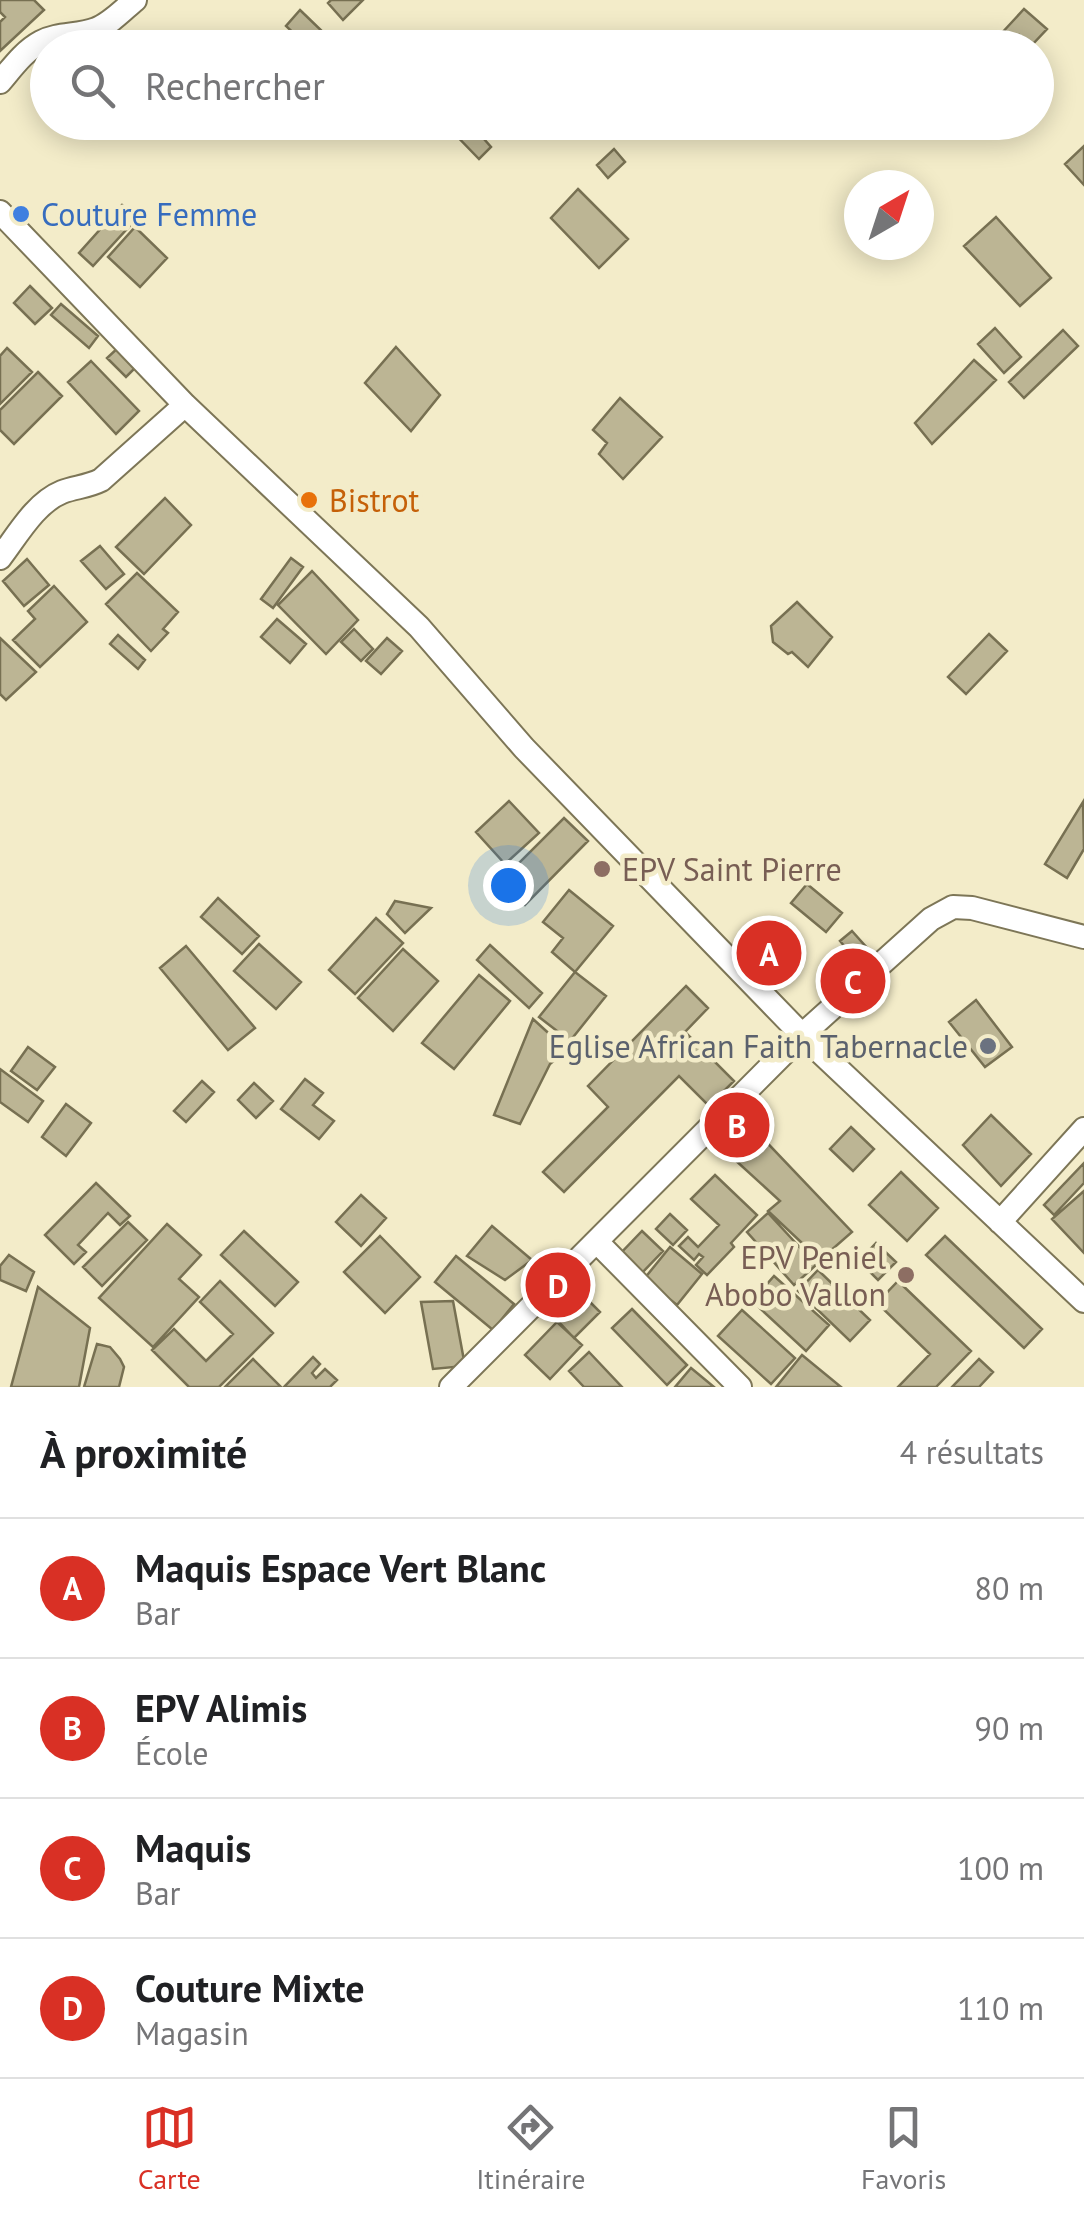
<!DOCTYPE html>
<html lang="fr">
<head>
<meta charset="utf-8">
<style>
  :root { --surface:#fff; --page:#f2f2f2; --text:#202124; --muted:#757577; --line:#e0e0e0; --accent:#d93025 }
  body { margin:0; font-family:"PT Sans",sans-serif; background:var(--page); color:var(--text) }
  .compass { position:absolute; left:844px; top:170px; width:90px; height:90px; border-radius:50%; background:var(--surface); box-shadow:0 5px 25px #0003; rotate:39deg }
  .you { position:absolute; left:508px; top:885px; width:35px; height:35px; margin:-25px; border:8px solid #fff; border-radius:50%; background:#1a73e8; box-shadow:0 0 0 15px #1a73e833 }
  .badge { display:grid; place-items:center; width:65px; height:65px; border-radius:50%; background:var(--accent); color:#fff; font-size:32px; font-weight:700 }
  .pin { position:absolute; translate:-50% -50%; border:5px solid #fff; box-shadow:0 2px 10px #0006 }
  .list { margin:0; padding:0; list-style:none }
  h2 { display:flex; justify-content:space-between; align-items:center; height:130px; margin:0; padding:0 40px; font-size:42px }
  h2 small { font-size:32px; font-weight:400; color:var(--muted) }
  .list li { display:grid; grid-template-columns:65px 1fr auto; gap:30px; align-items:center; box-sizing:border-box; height:140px; padding:0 40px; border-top:2px solid var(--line) }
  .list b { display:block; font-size:38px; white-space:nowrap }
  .list p { margin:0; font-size:32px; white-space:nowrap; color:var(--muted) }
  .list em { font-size:32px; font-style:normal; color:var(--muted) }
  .icon { flex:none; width:55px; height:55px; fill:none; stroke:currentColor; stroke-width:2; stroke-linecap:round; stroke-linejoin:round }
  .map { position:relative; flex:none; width:1084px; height:1387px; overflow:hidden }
  .search { position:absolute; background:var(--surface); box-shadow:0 5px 25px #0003; left:30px; right:30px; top:30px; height:110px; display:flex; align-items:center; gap:25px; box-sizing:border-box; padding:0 35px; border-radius:55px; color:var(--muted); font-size:38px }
  .sheet { height:690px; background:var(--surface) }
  nav { display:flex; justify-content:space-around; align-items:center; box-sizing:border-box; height:140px; border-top:2px solid var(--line); background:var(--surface); font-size:28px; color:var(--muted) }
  nav a { display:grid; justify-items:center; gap:5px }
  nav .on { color:var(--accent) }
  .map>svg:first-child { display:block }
  .building { fill:#bcb594; stroke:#777052; stroke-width:2.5 }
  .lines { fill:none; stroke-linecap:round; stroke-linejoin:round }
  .minor-casing { stroke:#7d7657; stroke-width:26 }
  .minor { stroke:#fff; stroke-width:22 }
  .shop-dot { fill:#3f7fe0; stroke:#f3ecc9; stroke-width:4 }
  .food-dot { fill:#e8710a; stroke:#f3ecc9; stroke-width:4 }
  .education-dot { fill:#8d6e63; stroke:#f3ecc9; stroke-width:4 }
  .worship-dot { fill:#6b7280; stroke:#f3ecc9; stroke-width:4 }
  .labels { text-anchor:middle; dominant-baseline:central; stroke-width:9; stroke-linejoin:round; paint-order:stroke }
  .shop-label { font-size:32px; fill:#366cbe; stroke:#f3ecc9; text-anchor:start }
  .food-label { font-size:32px; fill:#c56008; stroke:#f3ecc9; text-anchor:start }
  .education-label { font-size:32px; fill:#785e54; stroke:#f3ecc9; text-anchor:start }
  .worship-label { font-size:32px; fill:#5b616d; stroke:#f3ecc9; text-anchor:end }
</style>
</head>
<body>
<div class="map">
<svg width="1084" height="1387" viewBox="0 0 1084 1387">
  <rect width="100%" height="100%" fill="#f3ecc9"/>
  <!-- building -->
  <path class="building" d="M0,0H34L44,10L0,51V22L5,17L0,12Z
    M331,0H363L343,20L328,3Z
    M1024,9L1047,29L1031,46L1019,35L1010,45L1012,48H988Z
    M300,10L325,34L313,48H309L286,26Z
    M457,122H469L491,147L479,159L450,129Z
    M1084,146V185L1065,164Z
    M614,149L625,162L608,178L597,165Z
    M578,189L628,239L599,268L551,218Z
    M122,205L137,218L93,266L79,253Z
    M996,217L1051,278L1020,306L964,246Z
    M135,227L167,258L140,287L108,257Z
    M30,286L52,308L35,324L14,303Z
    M61,304L98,336L89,348L51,315Z
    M995,328L1021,357L1004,373L978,344Z
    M1063,330L1078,346L1024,398L1009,382Z
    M120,346L139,364L126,377L107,358Z
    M396,347L440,395L411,431L365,383Z
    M7,348L32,372L0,404V356Z
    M974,360L996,380L932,444L915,423Z
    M91,361L139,411L116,434L68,382Z
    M38,372L62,396L14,444L0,430V410Z
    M620,398L662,437L623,479L599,454L607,443L593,430Z
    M165,498L191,525L144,574L116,547Z
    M100,546L124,574L106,589L81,561Z
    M291,558L303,567L273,608L261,599Z
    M27,559L49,585L24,606L3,581Z
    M312,571L358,620L326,654L278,605Z
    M137,573L178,612L163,629L168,633L151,651L106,604Z
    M54,586L87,622L40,667L13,640L35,619L28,611Z
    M797,602L832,637L808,667L792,652L788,654L773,642L771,626Z
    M277,619L306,644L290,663L261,637Z
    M354,629L373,649L361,661L341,642Z
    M989,634L1007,651L966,694L948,677Z
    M118,635L145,660L138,669L110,644Z
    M0,638L36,672L6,700L0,694Z
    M387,638L402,651L381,674L366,661Z
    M509,801L539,833L505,864L476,832Z
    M1083,802L1084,849L1067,878L1045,864Z
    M564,818L588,841L525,905L501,881Z
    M807,884L842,913L826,932L791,903Z
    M569,890L613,926L575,972L552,952L563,938L543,922Z
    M218,898L259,936L242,954L201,917Z
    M395,901L431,908L405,933L387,914Z
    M376,918L403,943L355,994L329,970Z
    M852,931L868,949L856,960L840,941Z
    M259,944L301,982L276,1009L234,971Z
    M490,945L542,993L529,1008L477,960Z
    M186,946L255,1028L228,1050L160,968Z
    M403,949L438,981L393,1031L358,998Z
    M575,972L606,996L570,1041L539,1017Z
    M479,975L510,1001L454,1069L422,1043Z
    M686,986L708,1008L685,1032L734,1081L709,1106L679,1076L564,1192L543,1172L608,1107L588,1086Z
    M976,1000L1012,1047L985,1067L949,1022Z
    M533,1019L567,1050L550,1064L520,1124L494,1115Z
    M28,1047L55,1067L37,1090L11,1071Z
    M0,1069L43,1101L28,1122L0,1102Z
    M305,1079L323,1093L313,1105L334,1121L319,1139L281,1109Z
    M202,1081L214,1092L186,1122L174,1111Z
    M254,1083L273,1101L256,1118L238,1100Z
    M66,1104L91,1123L66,1156L42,1137Z
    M991,1115L1031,1154L1001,1186L963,1145Z
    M851,1127L874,1149L853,1171L830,1149Z
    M755,1130L852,1232L820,1260L768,1211L780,1201L733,1158Z
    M1084,1163V1183L1054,1215L1044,1205Z
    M901,1172L938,1208L907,1241L869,1205Z
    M715,1175L757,1215L731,1243L734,1247L707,1275L696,1265L703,1257L699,1254L694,1260L679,1246L688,1237L698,1247L719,1225L691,1199Z
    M96,1183L130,1216L120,1225L108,1213L78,1245L86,1252L74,1264L45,1235Z
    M1084,1191V1253L1052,1219Z
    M361,1195L386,1218L361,1246L336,1222Z
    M768,1213L816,1265L794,1285L747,1232Z
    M670,1214L687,1230L673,1245L656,1229Z
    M128,1222L147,1240L102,1286L83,1267Z
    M167,1224L201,1255L179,1279L199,1297L153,1347L99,1298Z
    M492,1226L532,1260L505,1280L467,1256Z
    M244,1231L298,1282L275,1306L221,1255Z
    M642,1231L663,1251L640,1275L619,1255Z
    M380,1236L420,1277L385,1313L344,1272Z
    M945,1236L1042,1329L1024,1348L926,1255Z
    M876,1243L896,1262L878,1280L859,1261Z
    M670,1247L702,1274L677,1305L644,1279Z
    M9,1255L34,1272L26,1291L0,1280V1266Z
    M456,1256L514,1304L493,1330L435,1282Z
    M818,1270L870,1320L850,1341L798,1291Z
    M774,1276L829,1325L806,1351L752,1301Z
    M220,1281L273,1333L219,1387H189L152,1350L174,1329L206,1361L233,1334L200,1302Z
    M898,1281L971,1351L936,1387H898L930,1354L877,1303Z
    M38,1287L90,1328L79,1387H11Z
    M583,1295L600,1312L574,1338L558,1321Z
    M453,1301L465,1366L433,1369L421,1302Z
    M632,1309L687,1365L667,1385L612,1328Z
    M742,1310L795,1358L771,1384L718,1336Z
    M557,1322L582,1345L550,1379L525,1355Z
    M97,1344L110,1347L120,1359L124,1367L119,1387H84Z
    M589,1352L622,1387H584L569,1371Z
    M802,1355L841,1387H776Z
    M313,1357L320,1364L312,1373L316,1378L325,1369L337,1380L330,1387H284Z
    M253,1359L281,1387H225Z
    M979,1359L993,1372L979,1387H952Z
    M691,1368L714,1387H675Z"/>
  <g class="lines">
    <defs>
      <path id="minor" d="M0,82C12,68 24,51 41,42C58,33 78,36 96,29C110,24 123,10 135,0
        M0,212L185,405L419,627L524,748L802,1035L1084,1301
        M0,558C17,536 35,503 62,492C75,487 87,487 101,480L185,405
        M1000,1222L1084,1129
        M597,1242L740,1387
        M451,1387L802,1035L931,919L953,907L972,908L1084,937"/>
    </defs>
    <!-- minor casing -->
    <use href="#minor" class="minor-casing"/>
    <!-- minor -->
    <use href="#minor" class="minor"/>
  </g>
  <!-- markers -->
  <circle class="shop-dot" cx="21" cy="214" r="10"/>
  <circle class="food-dot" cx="309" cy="500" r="10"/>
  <g class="education-dot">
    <circle cx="602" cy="869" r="10"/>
    <circle cx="906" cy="1275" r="10"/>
  </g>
  <circle class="worship-dot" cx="988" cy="1046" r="10"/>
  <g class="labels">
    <!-- shop labels -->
    <g class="shop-label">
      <text x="41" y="214">Couture Femme</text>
    </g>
    <!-- food labels -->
    <g class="food-label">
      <text x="329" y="500">Bistrot</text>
    </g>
    <!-- education labels -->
    <g class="education-label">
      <text x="622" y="869">EPV Saint Pierre</text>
      <text x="886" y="1257" text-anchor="end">EPV Peniel<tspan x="886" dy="37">Abobo Vallon</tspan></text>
    </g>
    <!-- worship labels -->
    <g class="worship-label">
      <text x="968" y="1046">Eglise African Faith Tabernacle</text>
    </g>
  </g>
</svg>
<svg class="compass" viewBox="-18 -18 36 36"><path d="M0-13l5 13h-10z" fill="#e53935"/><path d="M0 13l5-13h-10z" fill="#757577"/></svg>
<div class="you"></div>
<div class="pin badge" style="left:769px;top:953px">A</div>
<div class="pin badge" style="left:737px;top:1125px">B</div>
<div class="pin badge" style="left:853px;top:981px">C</div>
<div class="pin badge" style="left:558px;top:1285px">D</div>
<div class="search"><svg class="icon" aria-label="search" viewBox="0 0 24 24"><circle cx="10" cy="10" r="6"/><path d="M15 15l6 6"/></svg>Rechercher</div>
</div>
<section class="sheet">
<h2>À proximité<small>4 résultats</small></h2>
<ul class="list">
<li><span class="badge">A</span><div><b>Maquis Espace Vert Blanc</b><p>Bar</p></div><em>80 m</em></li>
<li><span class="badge">B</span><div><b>EPV Alimis</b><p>École</p></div><em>90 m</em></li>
<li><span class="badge">C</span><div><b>Maquis</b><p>Bar</p></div><em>100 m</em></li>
<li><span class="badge">D</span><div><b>Couture Mixte</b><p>Magasin</p></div><em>110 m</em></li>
</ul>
</section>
<nav>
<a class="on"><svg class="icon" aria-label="map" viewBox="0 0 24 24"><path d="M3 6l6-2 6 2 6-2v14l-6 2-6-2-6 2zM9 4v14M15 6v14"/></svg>Carte</a>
<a><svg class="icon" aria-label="directions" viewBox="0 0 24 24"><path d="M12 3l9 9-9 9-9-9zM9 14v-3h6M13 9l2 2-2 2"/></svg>Itinéraire</a>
<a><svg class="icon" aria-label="saved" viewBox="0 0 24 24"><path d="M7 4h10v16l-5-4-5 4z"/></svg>Favoris</a>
</nav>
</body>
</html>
